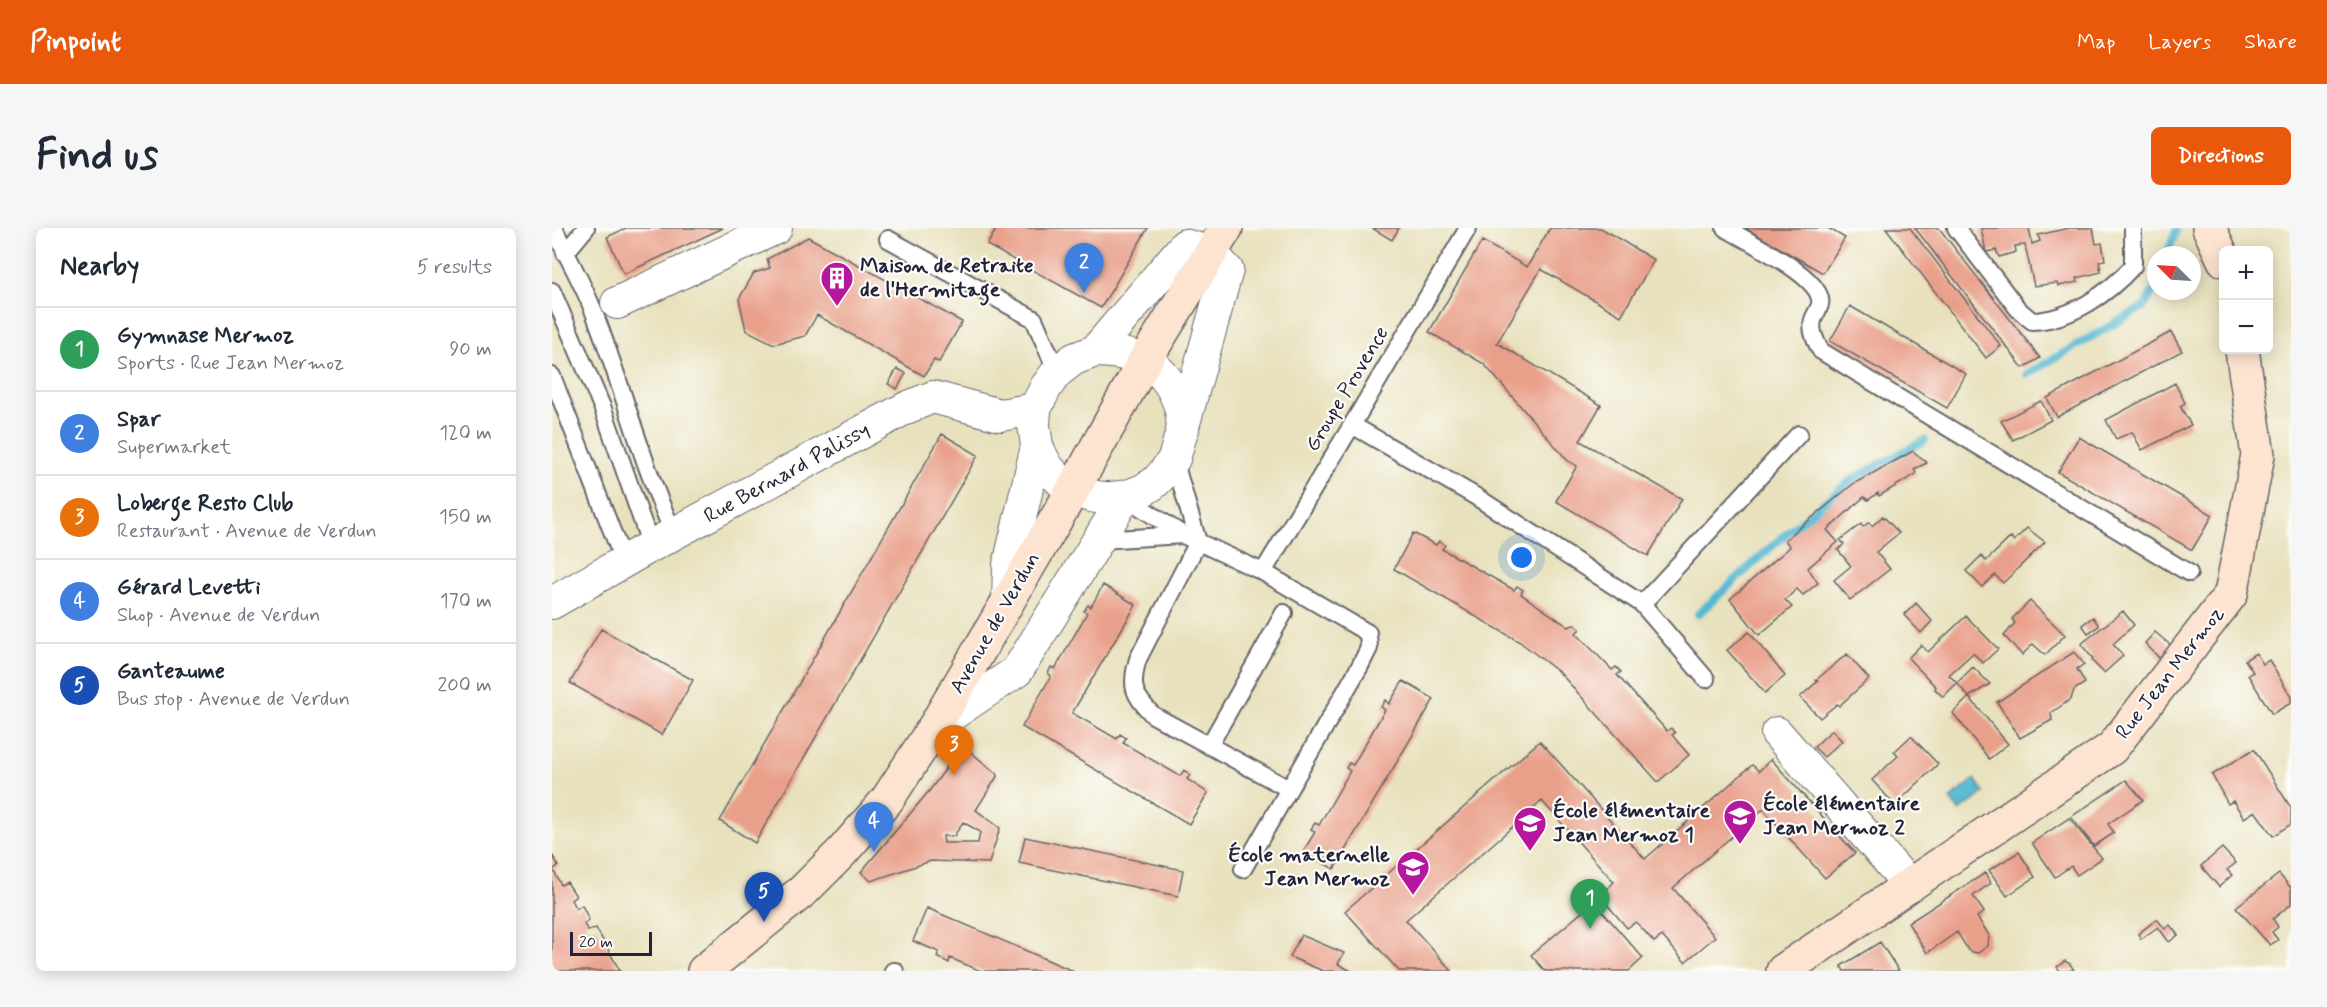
<!DOCTYPE html>
<html lang="en">
<head>
<meta charset="utf-8">
<style>
  :root { --surface:#fff; --page:#f6f6f7; --text:#1f2937; --muted:#747a83; --line:#e0e1e3; --accent:#ea580c }
  body { margin:0; font-family:Mynerve,sans-serif; background:var(--page); color:var(--text) }
  .controls { position:absolute; right:18px; top:18px; display:grid; overflow:hidden; border-radius:9px; box-shadow:0 3px 15px #0003 }
  .controls button { width:54px; height:54px; display:grid; place-items:center; padding:0; border:0; border-bottom:2px solid var(--line); background:var(--surface); color:var(--text); font:30px sans-serif }
  .compass { position:absolute; left:1595px; top:18px; width:54px; height:54px; border-radius:50%; background:var(--surface); box-shadow:0 3px 15px #0003; rotate:294deg }
  .scale { position:absolute; left:18px; bottom:15px; width:82px; box-sizing:border-box; padding-left:6px; border:3px solid #22223b; border-top:0; font-size:16px; line-height:21px; white-space:nowrap; color:#22223b; -webkit-text-stroke:4px #fdfcf7; paint-order:stroke }
  .you { position:absolute; left:970px; top:330px; width:21px; height:21px; margin:-15px; border:4px solid #fff; border-radius:50%; background:#1a73e8; box-shadow:0 0 0 9px #1a73e833 }
  .badge { display:grid; place-items:center; width:39px; height:39px; border-radius:50%; background:var(--accent); color:#fff; font-size:20px; font-weight:700 }
  .pin { position:absolute; translate:-50% -50px; filter:drop-shadow(0 2px 3px #0008) }
  .pin::after { content:''; position:absolute; top:32px; width:21px; height:18px; background:inherit; clip-path:polygon(0 0,100% 0,50% 100%) }
  .list { margin:0; padding:0; list-style:none }
  h2 { display:flex; justify-content:space-between; align-items:center; height:78px; margin:0; padding:0 24px; font-size:26px }
  h2 small { font-size:20px; font-weight:400; color:var(--muted) }
  .list li { display:grid; grid-template-columns:39px 1fr auto; gap:18px; align-items:center; box-sizing:border-box; height:84px; padding:0 24px; border-top:2px solid var(--line) }
  .list b { display:block; font-size:22px; white-space:nowrap }
  .list p { margin:0; font-size:20px; white-space:nowrap; color:var(--muted) }
  .list em { font-size:20px; font-style:normal; color:var(--muted) }
  .map { position:relative; flex:none; width:1739px; height:743px; overflow:hidden; border-radius:9px }
  header { display:flex; align-items:center; gap:36px; box-sizing:border-box; height:84px; padding:0 30px; background:var(--accent); color:#fff }
  header strong { font-size:28px }
  nav { display:flex; gap:33px; margin-inline-start:auto; font-size:21px }
  .intro { display:flex; align-items:center; justify-content:space-between; box-sizing:border-box; height:144px; padding:0 36px }
  h1 { margin:0; font-size:42px }
  .button { padding:15px 27px; border-radius:9px; background:var(--accent); color:#fff; font-size:21px; font-weight:700 }
  main { display:flex; gap:36px; padding:0 36px }
  aside { flex:1; background:var(--surface); border-radius:9px; box-shadow:0 3px 15px #0003 }
  .map>svg:first-child { display:block }
  .water { fill:#55b8d3; stroke:#3c6d87; stroke-width:1.5 }
  .lines { fill:none; stroke-linecap:round; stroke-linejoin:round }
  .stream { stroke:#55b8d3; stroke-width:8 }
  .building { fill:#e9a08b; fill-rule:evenodd }
  .service-casing { stroke:#676568; stroke-width:20 }
  .minor-casing { stroke:#676568; stroke-width:34 }
  .secondary-casing { stroke:#676568; stroke-width:36 }
  .service { stroke:#fff; stroke-width:16 }
  .minor { stroke:#fff; stroke-width:32 }
  .secondary { stroke:#fde4d1; stroke-width:33 }
  .labels { text-anchor:middle; dominant-baseline:central; stroke-width:4.5; stroke-linejoin:round; paint-order:stroke }
  .poi-label { font-size:21px; font-weight:bold; fill:#22223b; stroke:#fdfcf7; text-anchor:start }
  .street-label { font-size:21px; fill:#22223b; stroke:#fdfcf7 }
</style>
</head>
<body>
<header>
<strong>Pinpoint</strong>
<nav><a>Map</a><a>Layers</a><a>Share</a></nav>
</header>
<div class="intro"><h1>Find us</h1><a class="button">Directions</a></div>
<main>
<aside>
<h2>Nearby<small>5 results</small></h2>
<ul class="list">
<li><span class="badge" style="background:#2e9e5b">1</span><div><b>Gymnase Mermoz</b><p>Sports · Rue Jean Mermoz</p></div><em>90 m</em></li>
<li><span class="badge" style="background:#3f7fe0">2</span><div><b>Spar</b><p>Supermarket</p></div><em>120 m</em></li>
<li><span class="badge" style="background:#e8710a">3</span><div><b>Loberge Resto Club</b><p>Restaurant · Avenue de Verdun</p></div><em>150 m</em></li>
<li><span class="badge" style="background:#3f7fe0">4</span><div><b>Gérard Levetti</b><p>Shop · Avenue de Verdun</p></div><em>170 m</em></li>
<li><span class="badge" style="background:#1a4fb4">5</span><div><b>Ganteaume</b><p>Bus stop · Avenue de Verdun</p></div><em>200 m</em></li>
</ul>
</aside>
<div class="map">
<svg width="1739" height="743" viewBox="0 0 1739 743">
  <rect width="100%" height="100%" fill="#fdfcf7"/>
  <filter id="ink" filterUnits="userSpaceOnUse"><feTurbulence type="fractalNoise" baseFrequency=".0167" numOctaves="2"/><feDisplacementMap in="SourceGraphic" scale="12" xChannelSelector="R" yChannelSelector="G"/><feConvolveMatrix kernelMatrix="1 2 1 2 8 2 1 2 1" color-interpolation-filters="sRGB"/></filter>
  <filter id="wash" filterUnits="userSpaceOnUse"><feTurbulence type="fractalNoise" baseFrequency=".008" numOctaves="4" result="noise"/><feDisplacementMap in="SourceGraphic" scale="24" xChannelSelector="R" yChannelSelector="G"/><feGaussianBlur stdDeviation="1.35" result="paint"/><feColorMatrix in="noise" values="0 0 0 0 0 0 0 0 0 0 0 0 0 0 0 0 0 1.4 0 .05"/><feComposite in="paint" operator="in"/></filter>
  <g filter="url(#wash)">
    <rect width="100%" height="100%" fill="#e8e1bd"/>
    <!-- water -->
    <path class="water" d="M1423,551L1432,565L1407,583L1398,571Z"/>
    <g class="lines">
      <!-- stream -->
      <path class="stream" d="M1615,27L1624,3
        M1475,146L1593,78L1604,57
        M1146,386L1228,311L1299,252L1373,212"/>
    </g>
    <g id="blocks">
      <!-- building -->
      <path class="building" d="M74,0H171L72,46L55,9Z
        M445,0H596L549,80L435,17Z
        M820,0H847L840,12Z
        M998,0H1049L1102,32L1069,88L989,41L945,115L1049,177L1028,213L1130,271L1096,328L1004,273L1025,238L1016,233L932,136L877,104L930,13L975,39Z
        M1193,0H1276L1293,10L1271,45Z
        M1334,0H1358L1449,118L1434,130Z
        M1363,0H1387L1488,130L1471,140Z
        M1429,0H1477L1480,16L1488,13L1486,7L1517,0H1541L1544,16L1550,15L1553,32L1547,33L1549,44L1525,50L1526,54L1506,58L1505,55L1482,58L1473,17L1463,18L1464,24L1447,29L1444,22L1434,24Z
        M256,9L410,94L387,134L382,132L372,148L265,87L253,108L222,116L194,102L187,71L202,45L218,40L215,31Z
        M1298,78L1414,146L1395,180L1278,113Z
        M1619,104L1630,123L1505,189L1495,170Z
        M345,141L354,145L345,161L336,156Z
        M1623,155L1633,175L1628,178L1639,197L1590,222L1580,204L1564,211L1554,192Z
        M1489,173L1499,192L1461,212L1449,193Z
        M390,206L426,227L203,615L168,593Z
        M1527,209L1661,287L1640,322L1506,244Z
        M1361,223L1375,235L1362,241L1364,246L1327,268L1326,265L1316,272L1312,269L1275,302L1286,314L1256,340L1266,355L1251,367L1245,361L1233,372L1240,379L1207,407L1178,371L1238,319L1233,312L1301,256Z
        M1331,288L1347,305L1324,324L1338,341L1298,372L1282,352L1299,338L1286,322L1292,316L1288,312L1309,296L1311,299L1317,294L1320,298Z
        M1475,300L1493,314L1451,355L1443,347L1430,359L1414,343L1429,328L1434,333L1459,309L1462,313Z
        M861,305L884,317L887,313L893,317L890,321L962,362L965,358L971,362L969,366L1017,399L1022,396L1028,401L1024,405L1060,442L1064,439L1069,444L1065,447L1115,503L1119,500L1123,505L1120,507L1137,527L1106,554L1008,445L968,414L842,341Z
        M551,357L584,377L520,485L565,511L568,506L574,510L571,515L628,548L632,542L638,547L635,551L656,565L637,596L470,499L499,448L496,445L499,439L503,441L535,385L532,383L536,377L539,379Z
        M1478,373L1513,407L1493,427L1481,416L1470,427L1452,408L1463,395L1460,391Z
        M1364,375L1380,393L1369,405L1352,387Z
        M1571,383L1582,397L1561,416L1571,428L1552,445L1540,433L1541,431L1529,416Z
        M1414,388L1446,421L1431,435L1421,425L1397,447L1405,455L1421,439L1438,456L1417,469L1405,455L1391,469L1383,461L1384,459L1356,430L1369,417L1376,424Z
        M1541,389L1547,398L1536,405L1530,397Z
        M49,401L141,452L110,507L18,455Z
        M1197,404L1233,448L1213,465L1175,422Z
        M1603,404L1622,420L1611,434L1593,415Z
        M1522,424L1532,436L1525,441L1533,455L1522,462L1519,471L1499,485L1500,492L1468,510L1445,474Z
        M1704,425L1711,436L1717,432L1739,469V475L1720,486L1696,447L1701,444L1693,432Z
        M1295,426L1317,451L1287,478L1285,476L1268,490L1248,469L1266,453L1264,452Z
        M851,453L882,471L782,641L751,624L763,604L759,601L763,595L767,597L798,543L794,540L797,535L801,537L833,482L829,479L833,472L837,476Z
        M1417,469L1456,516L1437,531L1401,485Z
        M1280,502L1290,513L1272,529L1262,519Z
        M1359,508L1386,536L1343,577L1320,552L1346,528L1342,524Z
        M988,513L1093,631L1200,537L1207,543L1219,531L1303,625L1273,650L1211,581L1121,660L1163,709L1133,734L1110,708L1102,714L1084,694L1075,700L1048,668L1062,654L990,573L854,692L900,743H847L793,683Z
        M407,514L446,547L424,582L448,600L437,635L379,633L319,653L309,644L378,562L392,543ZM411,594L428,604L426,615H392L391,608H402Z
        M1702,521L1739,580V596L1721,608L1703,583L1692,590L1681,573L1676,576L1660,547Z
        M1574,552L1591,572L1556,596L1562,605L1542,618L1519,589Z
        M1517,590L1550,630L1525,647L1519,638L1503,649L1480,615Z
        M473,609L631,642L626,668L467,635Z
        M1670,620L1684,635L1675,642L1680,647L1667,659L1649,638Z
        M1467,624L1483,649L1455,668L1437,642Z
        M0,627L7,638L1,641L9,657L15,654L24,668L19,672L24,681L30,677L37,692L32,696L36,703L44,700L68,743H0Z
        M1433,645L1439,655L1421,668L1432,684L1425,689L1437,707L1436,718L1426,725L1420,724L1416,722L1405,704L1375,725L1356,695Z
        M1727,646L1739,660V676L1721,691L1726,699L1720,704L1726,712L1718,717L1684,679Z
        M1042,674L1091,730L1077,743H993L979,727Z
        M375,680L521,743H429L398,730L397,735L385,729L387,724L361,713Z
        M1605,691L1613,701L1618,697L1626,707L1617,714L1606,699L1589,711L1586,706Z
        M749,707L792,725L786,736L799,743H771L738,729Z
        M1328,714L1347,743H1292L1289,738Z
        M1513,733L1518,736L1522,742L1508,743L1505,739Z"/>
    </g>
  </g>
  <g filter="url(#ink)">
    <use href="#blocks" fill-opacity="0" stroke="#676568" stroke-width="1.5"/>
    <g class="lines">
      <defs>
        <path id="service" d="M2,0C15,29 32,57 43,87C71,160 90,236 122,306
          M1173,0C1195,13 1264,46 1268,71C1270,78 1263,85 1261,92C1258,103 1264,114 1269,123L1637,345
          M1404,0L1466,81L1480,93C1518,92 1556,66 1581,38V0
          M336,11L482,91L505,144
          M13,25L34,0
          M0,63L51,181L99,318
          M0,148L72,334
          M800,197L923,268L1090,376L1154,451
          M622,231L646,314L586,431C578,458 581,467 601,487L737,561
          M573,269L631,307L711,344L816,405L817,420L808,438L691,641
          M547,312L631,307
          M711,344L800,197L916,0
          M1090,376L1247,206
          M657,518L732,385
          M341,743H343"/>
        <path id="minor" d="M65,75L224,0
          M543,123C581,124 612,134 626,173C630,181 630,192 631,201
          M456,374L457,337L485,218L482,197L483,181L494,159L505,144L522,131L543,123L633,17L659,25L675,42L622,231C616,239 609,250 601,256C568,279 524,273 499,243C493,237 489,226 485,218
          M0,375L99,318L354,180L381,169L448,187L483,181
          M383,498L465,443L573,269
          M1225,505L1358,658"/>
        <path id="secondary" d="M1657,0L1672,32
          M152,743L252,662L290,624L335,572L383,498L521,262L593,132L674,0
          M1231,743L1560,520L1679,366L1706,227L1690,122"/>
      </defs>
      <!-- service casing -->
      <use href="#service" class="service-casing"/>
      <!-- minor casing -->
      <use href="#minor" class="minor-casing"/>
      <!-- secondary casing -->
      <use href="#secondary" class="secondary-casing"/>
      <!-- service -->
      <use href="#service" class="service"/>
      <!-- minor -->
      <use href="#minor" class="minor"/>
      <!-- secondary -->
      <use href="#secondary" class="secondary"/>
    </g>
  </g>
  <!-- icons -->
  <defs>
    <symbol id="building-pin" viewBox="-11 -11 22 30"><path d="M0 17L-7.5 6A9.5 9.5 0 1 1 7.5 6Z" fill="#b5179e" stroke="#fdfcf7"/><path d="M-4-6H4V6H1V3H-1V6H-4ZM-2.5-4.3h1.7v1.8h-1.7ZM.8-4.3h1.7v1.8H.8ZM-2.5-1h1.7V.8h-1.7ZM.8-1h1.7V.8H.8Z" fill="#fff"/></symbol>
    <symbol id="school-pin" viewBox="-11 -11 22 30"><path d="M0 17L-7.5 6A9.5 9.5 0 1 1 7.5 6Z" fill="#b5179e" stroke="#fdfcf7"/><path d="M0-5L7-2L0 1L-7-2ZM-4 1L0 2.5L4 1V4Q0 6-4 4Z" fill="#fff"/></symbol>
  </defs>
  <g fill-rule="evenodd">
    <use href="#building-pin" x="266" y="31" width="38" height="52"/>
    <use href="#school-pin" x="1169" y="569" width="38" height="52"/>
    <use href="#school-pin" x="959" y="576" width="38" height="52"/>
    <use href="#school-pin" x="842" y="620" width="38" height="52"/>
  </g>
  <g class="labels">
    <!-- poi labels -->
    <g class="poi-label">
      <text x="308" y="38">Maison de Retraite<tspan x="308" dy="24">de l'Hermitage</tspan></text>
      <text x="1211" y="576">École élémentaire<tspan x="1211" dy="24">Jean Mermoz 2</tspan></text>
      <text x="1001" y="583">École élémentaire<tspan x="1001" dy="24">Jean Mermoz 1</tspan></text>
      <text x="838" y="627" text-anchor="end">École maternelle<tspan x="838" dy="24">Jean Mermoz</tspan></text>
    </g>
    <!-- street labels -->
    <g class="street-label">
      <text transform="translate(795 161) rotate(-59)">Groupe Provence</text>
      <text transform="translate(235 245) rotate(-29)">Rue Bernard Palissy</text>
      <text transform="translate(443 395) rotate(-60)">Avenue de Verdun</text>
      <text transform="translate(1618 445) rotate(-52)">Rue Jean Mermoz</text>
    </g>
  </g>
</svg>
<div class="controls">
<button>+</button>
<button>−</button>
</div>
<svg class="compass" viewBox="-18 -18 36 36"><path d="M0-13l5 13h-10z" fill="#e53935"/><path d="M0 13l5-13h-10z" fill="#747a83"/></svg>
<div class="scale">20 m</div>
<div class="you"></div>
<div class="pin badge" style="left:1038px;top:701px;background:#2e9e5b">1</div>
<div class="pin badge" style="left:532px;top:65px;background:#3f7fe0">2</div>
<div class="pin badge" style="left:402px;top:547px;background:#e8710a">3</div>
<div class="pin badge" style="left:322px;top:624px;background:#3f7fe0">4</div>
<div class="pin badge" style="left:212px;top:694px;background:#1a4fb4">5</div>
</div>
</main>
</body>
</html>
